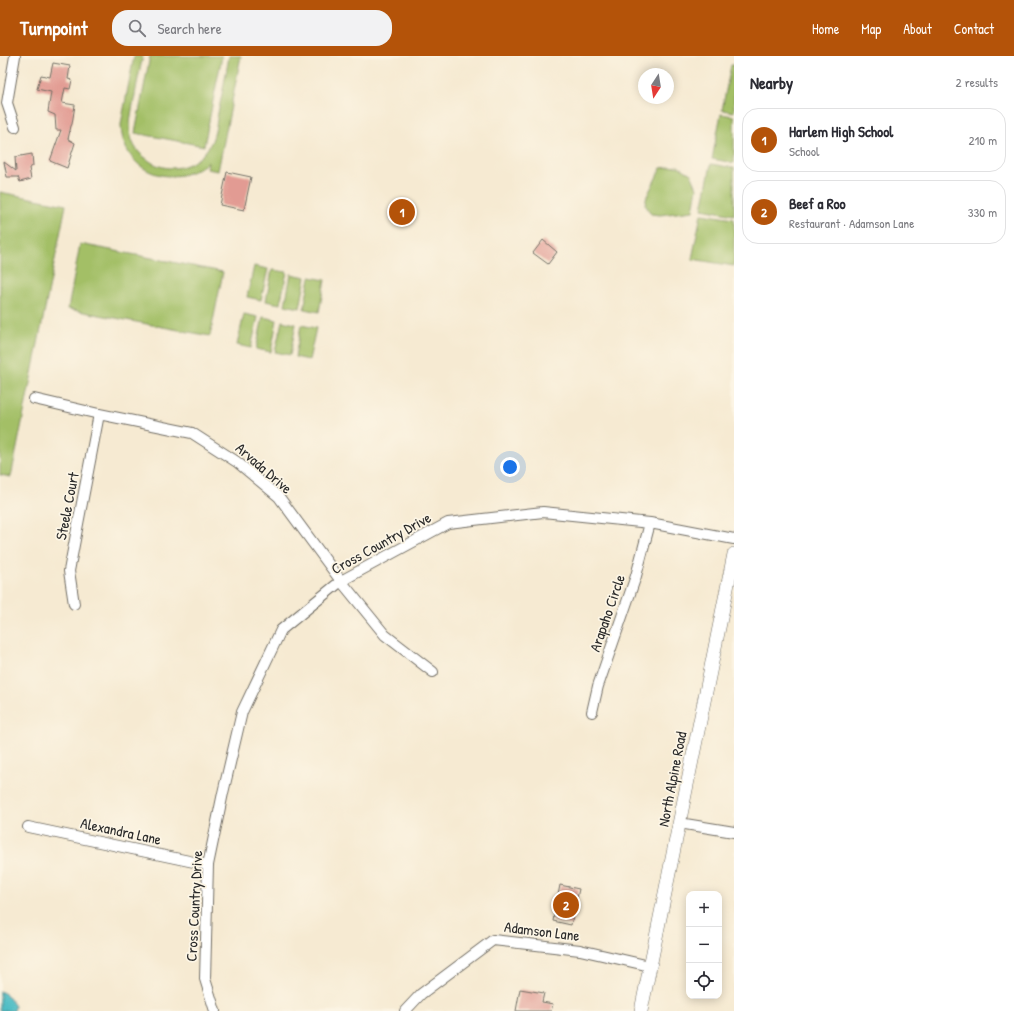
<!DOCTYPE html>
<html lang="en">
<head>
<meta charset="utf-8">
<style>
  :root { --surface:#fff; --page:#f2f2f3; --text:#2b2b33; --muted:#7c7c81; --line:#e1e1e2; --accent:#b45309 }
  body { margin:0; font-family:"Patrick Hand",sans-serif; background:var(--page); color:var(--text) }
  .controls { position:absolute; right:12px; bottom:12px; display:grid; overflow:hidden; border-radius:8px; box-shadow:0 2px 10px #0003 }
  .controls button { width:36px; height:36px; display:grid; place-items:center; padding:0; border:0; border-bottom:1px solid var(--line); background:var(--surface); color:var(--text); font:20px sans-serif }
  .compass { position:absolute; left:638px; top:12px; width:36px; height:36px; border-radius:50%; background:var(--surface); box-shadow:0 2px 10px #0003; rotate:192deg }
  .you { position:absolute; left:510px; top:411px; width:14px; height:14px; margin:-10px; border:3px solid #fff; border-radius:50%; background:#1a73e8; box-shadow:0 0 0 6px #1a73e833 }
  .badge { display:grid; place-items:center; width:26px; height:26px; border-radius:50%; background:var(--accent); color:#fff; font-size:13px; font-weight:700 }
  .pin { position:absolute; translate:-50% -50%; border:2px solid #fff; box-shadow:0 1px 4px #0006 }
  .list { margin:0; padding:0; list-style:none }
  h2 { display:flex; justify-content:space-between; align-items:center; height:52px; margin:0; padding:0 16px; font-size:17px }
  h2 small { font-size:13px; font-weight:400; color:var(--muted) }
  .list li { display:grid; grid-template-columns:26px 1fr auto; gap:12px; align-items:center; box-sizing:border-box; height:64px; margin:0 8px 8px; padding:0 8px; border:1px solid var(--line); border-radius:16px }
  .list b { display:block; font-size:15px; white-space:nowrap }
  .list p { margin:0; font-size:13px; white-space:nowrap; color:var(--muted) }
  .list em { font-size:13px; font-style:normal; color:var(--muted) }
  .icon { flex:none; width:22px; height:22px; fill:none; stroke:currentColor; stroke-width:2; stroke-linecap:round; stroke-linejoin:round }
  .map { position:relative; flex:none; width:734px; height:955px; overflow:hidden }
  header { display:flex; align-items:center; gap:24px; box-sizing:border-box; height:56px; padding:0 20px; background:var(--accent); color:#fff }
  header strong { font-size:19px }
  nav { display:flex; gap:22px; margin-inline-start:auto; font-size:14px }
  .search { width:280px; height:36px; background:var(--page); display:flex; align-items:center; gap:10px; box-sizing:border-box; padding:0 14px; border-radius:16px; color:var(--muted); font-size:15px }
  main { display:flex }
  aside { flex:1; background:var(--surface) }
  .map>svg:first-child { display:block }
  .green { fill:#a3bf66; stroke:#677548 }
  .water { fill:#4fbdc5; stroke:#3d7478 }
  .building { fill:#e29b93 }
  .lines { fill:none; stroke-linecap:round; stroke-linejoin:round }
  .minor-casing { stroke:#726e65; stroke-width:12 }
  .major-casing { stroke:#726e65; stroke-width:14 }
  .minor { stroke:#fff; stroke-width:10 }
  .major { stroke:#fff; stroke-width:13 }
  .labels { text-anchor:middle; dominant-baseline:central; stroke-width:3.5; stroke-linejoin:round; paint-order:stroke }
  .street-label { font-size:15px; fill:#2b2b2b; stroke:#fcf5e5 }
</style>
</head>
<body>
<header>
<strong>Turnpoint</strong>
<div class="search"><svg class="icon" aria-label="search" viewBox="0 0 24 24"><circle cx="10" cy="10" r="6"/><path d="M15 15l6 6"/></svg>Search here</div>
<nav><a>Home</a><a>Map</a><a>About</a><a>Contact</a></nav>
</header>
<main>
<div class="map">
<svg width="734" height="955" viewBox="0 0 734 955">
  <rect width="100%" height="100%" fill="#fcf5e5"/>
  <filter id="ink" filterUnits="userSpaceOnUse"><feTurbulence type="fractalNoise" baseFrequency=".025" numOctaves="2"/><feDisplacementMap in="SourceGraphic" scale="8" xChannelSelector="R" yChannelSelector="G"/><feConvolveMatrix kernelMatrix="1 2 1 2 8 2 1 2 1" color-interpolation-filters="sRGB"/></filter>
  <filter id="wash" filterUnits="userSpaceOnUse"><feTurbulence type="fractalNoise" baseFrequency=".012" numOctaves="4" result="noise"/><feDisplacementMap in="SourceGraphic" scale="16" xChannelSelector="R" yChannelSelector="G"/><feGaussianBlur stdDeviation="0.9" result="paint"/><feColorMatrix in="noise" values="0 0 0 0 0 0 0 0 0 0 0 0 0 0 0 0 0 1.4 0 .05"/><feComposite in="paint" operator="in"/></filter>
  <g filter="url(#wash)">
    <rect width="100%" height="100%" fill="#f6ead2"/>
    <!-- green -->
    <path class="green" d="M134,0H143C140,13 137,26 135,39C130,63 123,87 147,103C154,109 163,112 172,112C186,112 200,104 208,92C215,82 216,69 218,57C222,38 226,19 229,0H241L218,115L207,113L208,106C180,130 137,123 124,87C122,81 121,75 121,68Z
      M150,0H222L204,90L135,77Z
      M731,9H734V56L722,54Z
      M721,58L734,60V107L712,103Z
      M711,108L734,112V159L702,153Z
      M678,110L691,118L697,132L693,155L660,159L651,158L645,148L647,140L661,112Z
      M0,136L66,149L11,421L0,419Z
      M701,158L734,163V210L692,203Z
      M80,188L223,216L210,280L68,253Z
      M254,210L268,213L261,244L247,241Z
      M272,214L287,216L280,248L266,245Z
      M291,218L306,221L300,252L285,249Z
      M310,221L325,224L319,256L304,253Z
      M244,258L258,261L251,292L237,289Z
      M263,261L277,264L271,296L256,293Z
      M282,265L296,268L290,299L275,296Z
      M301,269L316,272L309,304L295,301Z"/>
    <!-- water -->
    <path class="water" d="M0,935L7,939L15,950L14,955H0Z"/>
    <g id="blocks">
      <!-- building -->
      <path class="building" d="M53,7L70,10L68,23L72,24L70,33L65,32L62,47L75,49L72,68L71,70L68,83L75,87L67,112L50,105L61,74H56L55,59L48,56L51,36L37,33L41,19L50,21Z
        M32,98L33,110L29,112L31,123L20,126L18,121H7L4,106L16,115L15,101Z
        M227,116L251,121L244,154L220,149Z
        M543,184L557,196L548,208L533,197Z
        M560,829L579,833L571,869L553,865Z
        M520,933L544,937L542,946L553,948L551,955H516Z"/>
    </g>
  </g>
  <g filter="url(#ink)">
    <use href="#blocks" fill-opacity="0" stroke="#726e65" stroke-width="1"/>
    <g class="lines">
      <defs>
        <path id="minor" d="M15,0L7,47L15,71
          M34,343L99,358L192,377L237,406L279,441L341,525L385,579L433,616
          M74,548L69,515L99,358
          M592,656L598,630L636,520L650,467
          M679,767L734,776
          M28,771L208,809
          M215,955L205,923L208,809L223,737L242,656L281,574L341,525L448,467L543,456L650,467L734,483
          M405,955L421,938L493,884L580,894L650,910"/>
        <path id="major" d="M641,955L734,498"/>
      </defs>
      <!-- minor casing -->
      <use href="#minor" class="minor-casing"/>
      <!-- major casing -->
      <use href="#major" class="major-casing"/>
      <!-- minor -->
      <use href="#minor" class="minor"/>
      <!-- major -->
      <use href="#major" class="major"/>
    </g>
  </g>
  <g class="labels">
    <!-- street labels -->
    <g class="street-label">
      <text transform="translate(264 412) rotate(41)">Arvada Drive</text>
      <text transform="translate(67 450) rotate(-79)">Steele Court</text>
      <text transform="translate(381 487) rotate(-29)">Cross Country Drive</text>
      <text transform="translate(607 557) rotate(-71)">Arapaho Circle</text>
      <text transform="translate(672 723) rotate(-79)">North Alpine Road</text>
      <text transform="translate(121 775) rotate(12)">Alexandra Lane</text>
      <text transform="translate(194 850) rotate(-87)">Cross Country Drive</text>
      <text transform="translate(542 875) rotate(7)">Adamson Lane</text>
    </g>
  </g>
</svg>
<div class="controls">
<button>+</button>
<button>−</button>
<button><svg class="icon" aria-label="locate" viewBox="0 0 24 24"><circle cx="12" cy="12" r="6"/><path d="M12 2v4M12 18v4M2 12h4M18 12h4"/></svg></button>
</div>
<svg class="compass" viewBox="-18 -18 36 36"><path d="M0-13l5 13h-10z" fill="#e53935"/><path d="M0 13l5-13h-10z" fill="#7c7c81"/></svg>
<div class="you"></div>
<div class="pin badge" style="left:402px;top:156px">1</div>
<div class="pin badge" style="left:566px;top:849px">2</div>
</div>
<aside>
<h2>Nearby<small>2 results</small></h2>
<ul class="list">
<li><span class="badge">1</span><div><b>Harlem High School</b><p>School</p></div><em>210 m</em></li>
<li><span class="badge">2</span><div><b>Beef a Roo</b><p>Restaurant · Adamson Lane</p></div><em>330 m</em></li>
</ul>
</aside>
</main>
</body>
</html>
